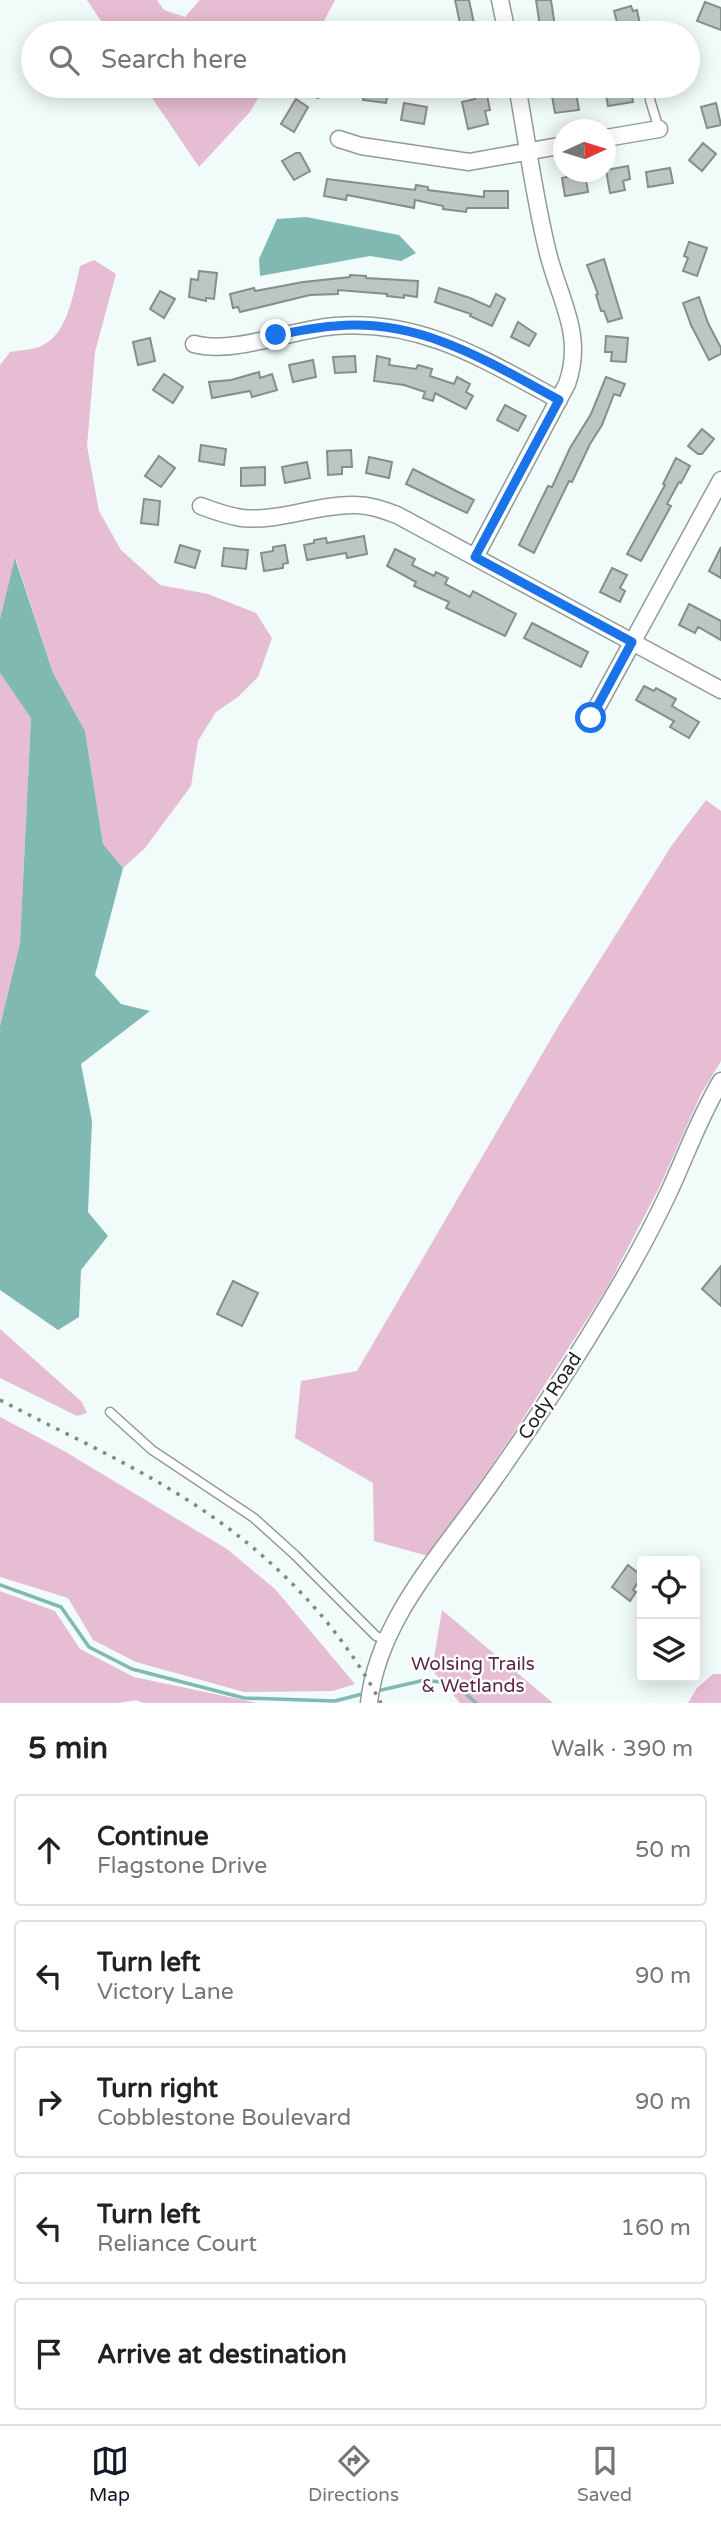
<!DOCTYPE html>
<html lang="en">
<head>
<meta charset="utf-8">
<style>
  :root { --surface:#fff; --page:#f6f6f6; --text:#222; --muted:#767676; --line:#e0e0e0; --accent:#111827 }
  body { margin:0; font-family:"Varela Round",sans-serif; background:var(--page); color:var(--text) }
  .controls { position:absolute; right:21px; bottom:21px; display:grid; overflow:hidden; border-radius:7px; box-shadow:0 4px 18px #0003 }
  .controls button { width:63px; height:63px; display:grid; place-items:center; padding:0; border:0; border-bottom:2px solid var(--line); background:var(--surface); color:var(--text); font:35px sans-serif }
  .compass { position:absolute; left:553px; top:119px; width:63px; height:63px; border-radius:50%; background:var(--surface); box-shadow:0 4px 18px #0003; rotate:86deg }
  .stop { position:absolute; width:21px; height:21px; margin:-16px; border:5px solid #1a73e8; border-radius:50%; background:#fff }
  .stop.end { background:#1a73e8; border-color:#fff; box-shadow:0 2px 7px #0008 }
  .list { margin:0; padding:0; list-style:none }
  h2 { display:flex; justify-content:space-between; align-items:center; height:91px; margin:0; padding:0 28px; font-size:30px }
  h2 small { font-size:23px; font-weight:400; color:var(--muted) }
  .list li { display:grid; grid-template-columns:46px 1fr auto; gap:21px; align-items:center; box-sizing:border-box; height:112px; margin:0 14px 14px; padding:0 14px; border:2px solid var(--line); border-radius:7px }
  .list b { display:block; font-size:26px; white-space:nowrap }
  .list p { margin:0; font-size:23px; white-space:nowrap; color:var(--muted) }
  .list em { font-size:23px; font-style:normal; color:var(--muted) }
  .icon { flex:none; width:38px; height:38px; fill:none; stroke:currentColor; stroke-width:2; stroke-linecap:round; stroke-linejoin:round }
  .map { position:relative; flex:none; width:721px; height:1703px; overflow:hidden }
  .search { position:absolute; background:var(--surface); box-shadow:0 4px 18px #0003; left:21px; right:21px; top:21px; height:77px; display:flex; align-items:center; gap:18px; box-sizing:border-box; padding:0 24px; border-radius:38px; color:var(--muted); font-size:26px }
  .sheet { height:721px; background:var(--surface) }
  nav { display:flex; justify-content:space-around; align-items:center; box-sizing:border-box; height:98px; border-top:2px solid var(--line); background:var(--surface); font-size:19px; color:var(--muted) }
  nav a { display:grid; justify-items:center; gap:4px }
  nav .on { color:var(--accent) }
  .map>svg:first-child { display:block }
  .green { fill:#e6bdd2 }
  .water { fill:#7fb9b1 }
  .lines { fill:none; stroke-linecap:round; stroke-linejoin:round }
  .stream { stroke:#7fb9b1; stroke-width:3.5 }
  .building { fill:#bcc6c4; stroke:#858e8d; stroke-width:2 }
  .lane-casing { stroke:#929b9a; stroke-width:11 }
  .street-casing { stroke:#929b9a; stroke-width:19 }
  .lane { stroke:#fff; stroke-width:8 }
  .street { stroke:#fff; stroke-width:16 }
  .rail { stroke:#818887; stroke-width:3.5; stroke-dasharray:3.5 7; stroke-linecap:butt }
  .route { stroke:#1a73e8; stroke-width:9 }
  .labels { text-anchor:middle; dominant-baseline:central; stroke-width:5; stroke-linejoin:round; paint-order:stroke }
  .street-label { font-size:19px; fill:#1e2222; stroke:#fff }
  .park-label { font-size:19px; fill:#5f2748; stroke:#fff }
</style>
</head>
<body>
<div class="map">
<svg width="721" height="1703" viewBox="0 0 721 1703">
  <rect width="100%" height="100%" fill="#f1fbfa"/>
  <!-- green -->
  <path class="green" d="M87,0H157L164,10L185,17L200,0H335L324,21L313,33H109Z
    M144,86H265L250,112L199,167Z
    M94,260L116,274L95,352L87,446L99,511L121,550L160,585L208,594L256,613L272,638L258,677L238,697L216,712L198,741L191,786L145,848L123,868L103,844L85,731L53,673L16,559L0,619V365L10,352C23,350 37,350 48,342C69,327 74,290 80,266Z
    M0,673L31,717L20,943L0,1026Z
    M706,800L721,811V1061L701,1094L659,1188L607,1288L506,1445L428,1556L374,1541L373,1483L295,1438L301,1381L357,1371L559,1025L672,845Z
    M0,1329L82,1402L87,1413L77,1416L0,1378Z
    M0,1417L64,1451L227,1549L275,1589L355,1684L333,1691L244,1692L136,1662L93,1640L68,1598L0,1577Z
    M0,1591L55,1611L80,1649L134,1677L257,1703H144L136,1700L118,1703H0Z
    M442,1610L553,1703H460L432,1670Z
    M713,1674H721V1703H688L697,1688Z"/>
  <!-- water -->
  <path class="water" d="M306,217L399,235L416,253L401,261L370,256L260,276L259,259L277,219Z
    M15,558L53,673L85,731L103,844L123,868L95,975L121,1004L150,1011L81,1064L92,1121L88,1212L108,1236L81,1270L79,1317L58,1330L0,1290V1026L20,943L31,718L0,673V619Z"/>
  <g class="lines">
    <!-- stream -->
    <path class="stream" d="M0,1585L61,1607L89,1647L132,1669L244,1698L335,1701L366,1693
      M377,1691L425,1680L455,1684L476,1703"/>
  </g>
  <!-- building -->
  <path class="building" d="M455,0H469L476,33H462Z
    M536,0H551L556,33H541Z
    M705,2L721,8V30L697,21Z
    M631,6L633,11L637,10L641,29L620,33L614,11Z
    M314,86H353V89L317,98Z
    M365,86L389,89L386,103L363,100Z
    M472,86H485L490,110L485,111L488,124L468,129L462,102L475,99Z
    M630,86L633,102L608,106L605,89Z
    M576,93L579,110L555,113L552,96Z
    M296,99L308,107L294,132L281,124Z
    M404,103L427,107L424,124L401,120Z
    M716,103L721,125L707,128L701,107Z
    M703,143L716,154L702,171L689,160Z
    M296,153H300L310,171L294,180L282,161Z
    M628,166L630,179L623,181L625,190L610,193L606,170Z
    M670,168L673,183L648,187L646,172Z
    M585,173L588,192L565,196L562,178Z
    M327,179L415,190L416,185L428,187V190L484,197V191H508V208H467L466,212L443,209V206L415,200L414,208L347,195L346,200L324,196Z
    M689,242L707,248L697,276L683,271L688,258L684,256Z
    M604,259L622,318L608,322L604,311H601L596,295L598,294L587,265Z
    M199,271L217,273L214,299L206,298V301L189,297L191,279L198,280Z
    M350,275L366,276V278L418,281L417,297L404,295V298L387,296V294L338,290V294L310,295L240,312L238,307L233,308L230,294L254,288L255,291L303,282L350,277Z
    M439,288L470,298L490,307L496,294L505,299L492,326L470,316L471,314L435,302Z
    M160,291L175,299L164,318L150,309Z
    M699,297L708,323L721,348V354L709,360L691,325L683,303Z
    M518,322L536,334L529,346L511,337Z
    M606,336L628,338L626,362L611,361L612,352H605Z
    M150,338L155,361L138,365L133,342Z
    M355,356L356,372L335,373L333,357Z
    M377,356L390,359L389,365L416,369L418,365L432,369L430,376L454,384L457,377L470,384L466,392L473,396L466,409L435,393L433,401L423,398L425,392L404,385L374,381Z
    M313,360L316,377L293,382L289,365Z
    M259,372L260,378L272,374L277,390L252,397L250,391L212,398L209,382L231,380Z
    M164,374L183,387L173,403L153,390Z
    M606,377L625,384L620,396L614,394L602,425L590,444L572,482L569,481L534,553L519,545L548,486L552,487L570,448L591,414Z
    M505,405L526,416L518,431L497,420Z
    M702,429L714,439L702,454H698L688,446Z
    M201,445L226,449L224,465L199,461Z
    M351,450L352,467H342V474L328,475L327,451Z
    M159,456L175,468L161,487L145,476Z
    M369,457L392,462L389,478L366,473Z
    M676,458L690,466L681,483L679,482L667,504L671,506L641,561L627,554L665,485L663,484Z
    M307,462L310,478L285,483L282,467Z
    M265,467V485L241,486V468Z
    M413,469L474,500L467,513L406,484Z
    M144,499L160,501L158,525L141,523Z
    M364,536L367,554L347,558L346,553L307,560L304,545L314,543V540L326,538L327,543Z
    M180,545L200,551L195,568L175,562Z
    M285,545L288,563L283,564V568L264,571L261,553L273,551V547Z
    M721,547V578L709,571Z
    M224,548L248,550L246,569L222,566Z
    M395,549L415,559L412,565L434,576L436,572L448,578L445,584L470,597L473,591L516,614L505,636L446,608L449,602L414,586L416,582L387,566Z
    M612,568L627,575L620,588L625,591L620,602L600,592Z
    M689,604L721,621V640L698,627L695,633L679,625Z
    M532,623L588,652L581,667L524,638Z
    M644,686L654,691L656,688L676,699L672,706L699,722L689,738L670,727L674,721L636,700Z
    M721,1266V1306L702,1289Z
    M233,1281L258,1293L242,1326L217,1314Z
    M628,1565L642,1576L633,1590L636,1592L630,1601L612,1587Z"/>
  <g class="lines">
    <defs>
      <path id="lane" d="M651,86L650,100L659,129
        M110,1412L152,1450L254,1518L295,1555L376,1636L387,1640"/>
      <path id="street" d="M500,0L507,33
        M606,138L659,129
        M339,139L361,146L469,162L564,145
        M194,344C234,355 293,329 335,326C423,319 486,361 559,400
        M201,506C214,511 228,516 242,518C280,522 317,504 355,505C370,505 383,510 397,515L721,690
        M475,557L567,384C585,333 558,298 547,249C534,196 527,140 517,86
        M591,718L721,480
        M369,1703C378,1618 446,1549 492,1482C534,1423 574,1362 611,1300C632,1265 652,1228 669,1192C686,1155 700,1116 721,1081"/>
    </defs>
    <!-- lane casing -->
    <use href="#lane" class="lane-casing"/>
    <!-- street casing -->
    <use href="#street" class="street-casing"/>
    <!-- lane -->
    <use href="#lane" class="lane"/>
    <!-- street -->
    <use href="#street" class="street"/>
    <!-- rail -->
    <path class="rail" d="M0,1400C77,1440 159,1476 228,1528C291,1575 344,1634 381,1703"/>
  </g>
  <g class="lines">
    <!-- route -->
    <path class="route" d="M276,335C296,332 315,327 335,326C420,318 487,361 559,400L475,557L632,642L591,718"/>
  </g>
  <g class="labels">
    <!-- street labels -->
    <g class="street-label">
      <text transform="translate(550 1396) rotate(-57)">Cody Road</text>
    </g>
    <!-- park labels -->
    <g class="park-label">
      <text x="473" y="1664">Wolsing Trails<tspan x="473" dy="22">&amp; Wetlands</tspan></text>
    </g>
  </g>
</svg>
<div class="controls">
<button><svg class="icon" aria-label="locate" viewBox="0 0 24 24"><circle cx="12" cy="12" r="6"/><path d="M12 2v4M12 18v4M2 12h4M18 12h4"/></svg></button>
<button><svg class="icon" aria-label="layers" viewBox="0 0 24 24"><path d="M12 4l9 5-9 5-9-5zM3 14l9 5 9-5"/></svg></button>
</div>
<svg class="compass" viewBox="-18 -18 36 36"><path d="M0-13l5 13h-10z" fill="#e53935"/><path d="M0 13l5-13h-10z" fill="#767676"/></svg>
<div class="stop" style="left:591px;top:718px"></div>
<div class="stop end" style="left:276px;top:335px"></div>
<div class="search"><svg class="icon" aria-label="search" viewBox="0 0 24 24"><circle cx="10" cy="10" r="6"/><path d="M15 15l6 6"/></svg>Search here</div>
</div>
<section class="sheet">
<h2>5 min<small>Walk · 390 m</small></h2>
<ul class="list">
<li><svg class="icon" aria-label="ahead" viewBox="0 0 24 24"><path d="M12 20V5M6 11l6-6 6 6"/></svg><div><b>Continue</b><p>Flagstone Drive</p></div><em>50 m</em></li>
<li><svg class="icon" aria-label="left" viewBox="0 0 24 24"><path d="M17 20v-9H6M10 6l-5 5 5 5"/></svg><div><b>Turn left</b><p>Victory Lane</p></div><em>90 m</em></li>
<li><svg class="icon" aria-label="right" viewBox="0 0 24 24"><path d="M7 20v-9h11M14 6l5 5-5 5"/></svg><div><b>Turn right</b><p>Cobblestone Boulevard</p></div><em>90 m</em></li>
<li><svg class="icon" aria-label="left" viewBox="0 0 24 24"><path d="M17 20v-9H6M10 6l-5 5 5 5"/></svg><div><b>Turn left</b><p>Reliance Court</p></div><em>160 m</em></li>
<li><svg class="icon" aria-label="arrive" viewBox="0 0 24 24"><path d="M6 21V4h12l-3 4 3 4H6"/></svg><div><b>Arrive at destination</b></div></li>
</ul>
</section>
<nav>
<a class="on"><svg class="icon" aria-label="map" viewBox="0 0 24 24"><path d="M3 6l6-2 6 2 6-2v14l-6 2-6-2-6 2zM9 4v14M15 6v14"/></svg>Map</a>
<a><svg class="icon" aria-label="directions" viewBox="0 0 24 24"><path d="M12 3l9 9-9 9-9-9zM9 14v-3h6M13 9l2 2-2 2"/></svg>Directions</a>
<a><svg class="icon" aria-label="saved" viewBox="0 0 24 24"><path d="M7 4h10v16l-5-4-5 4z"/></svg>Saved</a>
</nav>
</body>
</html>
